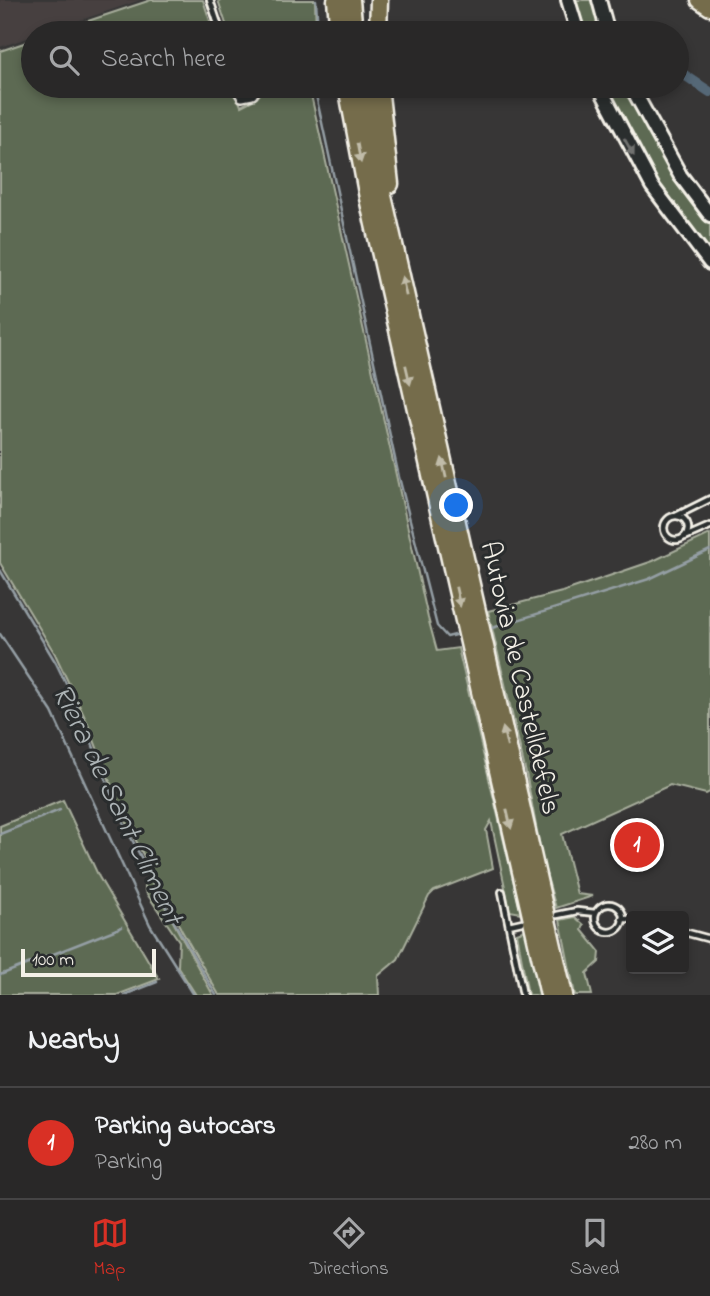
<!DOCTYPE html>
<html lang="en">
<head>
<meta charset="utf-8">
<style>
  :root { --surface:#292828; --page:#353434; --text:#f1f3f6; --muted:#a5a6a8; --line:#454445; --accent:#d93025 }
  body { margin:0; font-family:"Indie Flower",sans-serif; background:var(--page); color:var(--text) }
  .controls { position:absolute; right:21px; bottom:21px; display:grid; overflow:hidden; border-radius:7px; box-shadow:0 4px 10px #0003 }
  .controls button { width:63px; height:63px; display:grid; place-items:center; padding:0; border:0; border-bottom:2px solid var(--line); background:var(--surface); color:var(--text); font:35px sans-serif }
  .scale { position:absolute; left:21px; bottom:18px; width:135px; box-sizing:border-box; padding-left:7px; border:4px solid #f4f1e8; border-top:0; font-size:19px; line-height:24px; white-space:nowrap; color:#f4f1e8; -webkit-text-stroke:5px #2a2d2e; paint-order:stroke }
  .you { position:absolute; left:457px; top:506px; width:24px; height:24px; margin:-18px; border:5px solid #fff; border-radius:50%; background:#1a73e8; box-shadow:0 0 0 10px #1a73e833 }
  .badge { display:grid; place-items:center; width:46px; height:46px; border-radius:50%; background:var(--accent); color:#fff; font-size:23px; font-weight:700 }
  .pin { position:absolute; translate:-50% -50%; border:4px solid #fff; box-shadow:0 2px 7px #0006 }
  .list { margin:0; padding:0; list-style:none }
  h2 { display:flex; justify-content:space-between; align-items:center; height:91px; margin:0; padding:0 28px; font-size:30px }
  h2 small { font-size:23px; font-weight:400; color:var(--muted) }
  .list li { display:grid; grid-template-columns:46px 1fr auto; gap:21px; align-items:center; box-sizing:border-box; height:112px; padding:0 28px; border-top:2px solid var(--line) }
  .list b { display:block; font-size:26px; white-space:nowrap }
  .list p { margin:0; font-size:23px; white-space:nowrap; color:var(--muted) }
  .list em { font-size:23px; font-style:normal; color:var(--muted) }
  .icon { flex:none; width:38px; height:38px; fill:none; stroke:currentColor; stroke-width:2; stroke-linecap:round; stroke-linejoin:round }
  .map { position:relative; flex:none; width:710px; height:995px; overflow:hidden }
  .search { position:absolute; background:var(--surface); box-shadow:0 4px 10px #0003; left:21px; right:21px; top:21px; height:77px; display:flex; align-items:center; gap:18px; box-sizing:border-box; padding:0 24px; border-radius:38px; color:var(--muted); font-size:26px }
  .sheet { height:203px; background:var(--surface) }
  nav { display:flex; justify-content:space-around; align-items:center; box-sizing:border-box; height:98px; border-top:2px solid var(--line); background:var(--surface); font-size:19px; color:var(--muted) }
  nav a { display:grid; justify-items:center; gap:4px }
  nav .on { color:var(--accent) }
  .map>svg:first-child { display:block }
  .built { fill:#474140 }
  .green { fill:#5d6a52; stroke:#a8ae9d; stroke-width:2 }
  .lines { fill:none; stroke-linecap:round; stroke-linejoin:round }
  .stream { stroke:#949ea4; stroke-width:2.5 }
  .canal { stroke:#546777; stroke-width:10 }
  .lane-casing { stroke:#f4f1e8; stroke-width:10 }
  .street-casing { stroke:#f4f1e8; stroke-width:14 }
  .secondary-casing { stroke:#f4f1e8; stroke-width:18 }
  .highway-casing { stroke:#f4f1e8; stroke-width:21 }
  .lane { stroke:#2a2d2e; stroke-width:4.5 }
  .street { stroke:#2a2d2e; stroke-width:9 }
  .secondary { stroke:#2a2d2e; stroke-width:12 }
  .highway { stroke:#746c4b; stroke-width:16 }
  .oneway { fill:#71726f }
  .oneway2 { fill:#c1bca9 }
  .labels { text-anchor:middle; dominant-baseline:central; stroke-width:6; stroke-linejoin:round; paint-order:stroke }
  .street-label { font-size:28px; fill:#f4f1e8; stroke:#2a2d2e }
  .water-label { font-size:30px; font-style:italic; fill:#acb3b5; stroke:#2a2d2e }
</style>
</head>
<body>
<div class="map">
<svg width="710" height="995" viewBox="0 0 710 995">
  <rect width="100%" height="100%" fill="#373636"/>
  <filter id="ink" filterUnits="userSpaceOnUse"><feTurbulence type="fractalNoise" baseFrequency=".0143" numOctaves="2"/><feDisplacementMap in="SourceGraphic" scale="14" xChannelSelector="R" yChannelSelector="G"/><feConvolveMatrix kernelMatrix="1 2 1 2 8 2 1 2 1" color-interpolation-filters="sRGB"/></filter>
  <g filter="url(#ink)">
    <!-- built -->
    <path class="built" d="M0,0H141L0,47Z"/>
    <!-- green -->
    <path class="green" d="M151,0H203L214,33H52Z
      M218,0H315L316,33H229Z
      M574,0H595L606,33H585Z
      M33,40V86H233L241,106L257,98L266,86H309L428,618L437,651L458,648L521,913L510,911L491,821L486,830L493,868L434,891L429,896L398,959L378,976L379,995H219L182,931L123,815L87,722L55,654L0,563V51Z
      M605,86H626L641,119L683,187L710,224V254L664,196Z
      M710,534V792L706,794L670,785L562,834L577,894L593,896L556,908L543,863L527,778L488,611L562,592L653,561Z
      M63,800L99,877L159,979L117,995H0V826Z
      M145,881H151L213,995H196L178,967L179,941L145,891Z
      M575,917L584,925L582,930L600,952L599,962L587,973L592,995H575L560,920Z
      M525,930L540,995H528L517,933Z"/>
    <g class="lines">
      <!-- stream -->
      <path class="stream" d="M316,0L318,33
        M314,86L399,477L437,626L447,637L455,635
        M0,570L56,663L82,717L119,814L173,920L216,995
        M492,628L649,579L710,550
        M0,634L52,712L150,925L194,995
        M0,834L60,810
        M0,975L122,927
        M124,995L157,982"/>
      <!-- canal -->
      <path class="canal" d="M677,70L710,92"/>
      <defs>
        <path id="lane" d="M210,0L221,33
          M676,516L710,499
          M664 528a12 12 0 1 1 24 0a12 12 0 1 1-24 0Z
          M685,537L710,526
          M502,892L523,995
          M595 918a14 14 0 1 1 28 0a14 14 0 1 1-28 0Z
          M557,915L577,911L596,913
          M622,919H631
          M509,925L522,922
          M684,932L710,939"/>
        <path id="street" d="M236,86L242,96L252,94L257,86"/>
        <path id="secondary" d="M568,0L578,33
          M599,0L608,33
          M599,86L652,186L710,263
          M631,86L680,175L710,215"/>
        <path id="highway" d="M336,0L339,33
          M351,0L354,33
          M700,0L710,7
          M378,33L379,0
          M347,86L368,198L549,995
          M362,86L383,196L564,995
          M379,86L390,184"/>
      </defs>
      <!-- lane casing -->
      <use href="#lane" class="lane-casing"/>
      <!-- street casing -->
      <use href="#street" class="street-casing"/>
      <!-- secondary casing -->
      <use href="#secondary" class="secondary-casing"/>
      <!-- highway casing -->
      <use href="#highway" class="highway-casing"/>
      <!-- lane -->
      <use href="#lane" class="lane"/>
      <!-- street -->
      <use href="#street" class="street"/>
      <!-- secondary -->
      <use href="#secondary" class="secondary"/>
      <!-- highway -->
      <use href="#highway" class="highway"/>
    </g>
    <!-- one-way arrows -->
    <defs><path id="oneway-solid" d="M-6-.8H1V-3.2L6.5 0L1 3.2V.8H-6Z" transform="scale(1.75)"/></defs>
    <use class="oneway" href="#oneway-solid" transform="translate(629 147) rotate(61)"/>
    <g class="oneway2">
      <use href="#oneway-solid" transform="translate(359 153) rotate(79)"/>
      <use href="#oneway-solid" transform="translate(404 286) rotate(-102)"/>
      <use href="#oneway-solid" transform="translate(408 375) rotate(77)"/>
      <use href="#oneway-solid" transform="translate(444 468) rotate(-102)"/>
      <use href="#oneway-solid" transform="translate(458 597) rotate(77)"/>
      <use href="#oneway-solid" transform="translate(505 737) rotate(-103)"/>
      <use href="#oneway-solid" transform="translate(509 819) rotate(77)"/>
    </g>
  </g>
  <g class="labels">
    <!-- street labels -->
    <g class="street-label">
      <text transform="translate(519 678) rotate(77)">Autovia de Castelldefels</text>
    </g>
    <!-- water labels -->
    <g class="water-label">
      <text transform="translate(116 805) rotate(64)">Riera de Sant Climent</text>
    </g>
  </g>
</svg>
<div class="controls">
<button><svg class="icon" aria-label="layers" viewBox="0 0 24 24"><path d="M12 4l9 5-9 5-9-5zM3 14l9 5 9-5"/></svg></button>
</div>
<div class="scale">100 m</div>
<div class="you"></div>
<div class="pin badge" style="left:637px;top:845px">1</div>
<div class="search"><svg class="icon" aria-label="search" viewBox="0 0 24 24"><circle cx="10" cy="10" r="6"/><path d="M15 15l6 6"/></svg>Search here</div>
</div>
<section class="sheet">
<h2>Nearby<small></small></h2>
<ul class="list">
<li><span class="badge">1</span><div><b>Parking autocars</b><p>Parking</p></div><em>280 m</em></li>
</ul>
</section>
<nav>
<a class="on"><svg class="icon" aria-label="map" viewBox="0 0 24 24"><path d="M3 6l6-2 6 2 6-2v14l-6 2-6-2-6 2zM9 4v14M15 6v14"/></svg>Map</a>
<a><svg class="icon" aria-label="directions" viewBox="0 0 24 24"><path d="M12 3l9 9-9 9-9-9zM9 14v-3h6M13 9l2 2-2 2"/></svg>Directions</a>
<a><svg class="icon" aria-label="saved" viewBox="0 0 24 24"><path d="M7 4h10v16l-5-4-5 4z"/></svg>Saved</a>
</nav>
</body>
</html>
